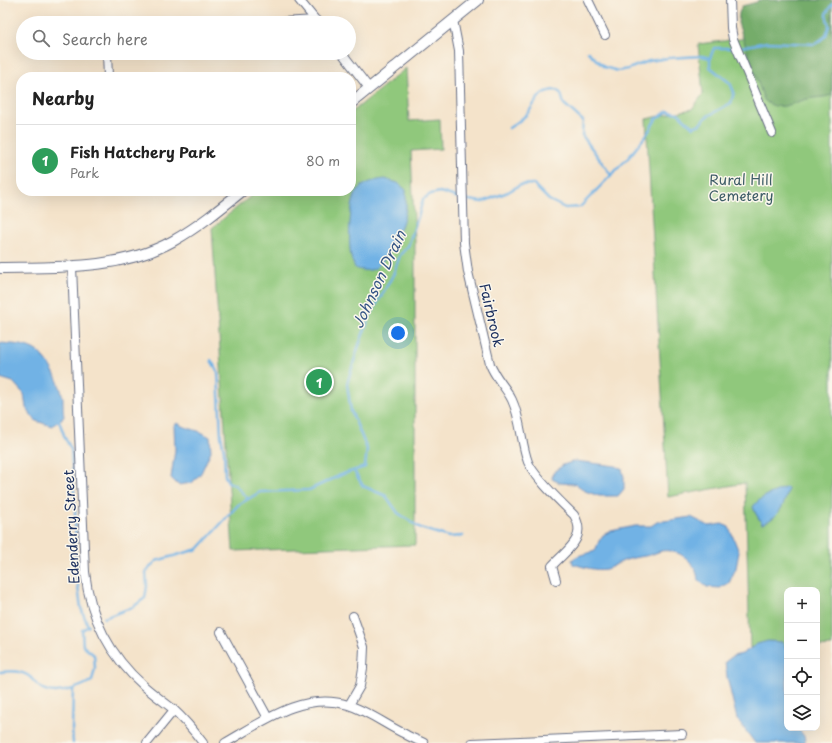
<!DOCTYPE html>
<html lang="en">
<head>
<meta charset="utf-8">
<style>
  :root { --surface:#fff; --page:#f2f2f2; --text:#222; --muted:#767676; --line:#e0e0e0; --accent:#c8321e }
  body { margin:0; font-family:"Playpen Sans",sans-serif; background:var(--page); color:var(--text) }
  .controls { position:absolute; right:12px; bottom:12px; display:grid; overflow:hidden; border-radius:8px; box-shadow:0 4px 16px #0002 }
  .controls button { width:36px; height:36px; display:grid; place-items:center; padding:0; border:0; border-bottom:1px solid var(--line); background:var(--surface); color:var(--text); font:20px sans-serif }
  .you { position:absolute; left:398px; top:333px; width:14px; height:14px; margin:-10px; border:3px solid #fff; border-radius:50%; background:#1a73e8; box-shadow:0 0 0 6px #1a73e833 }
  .badge { display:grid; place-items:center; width:26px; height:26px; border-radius:50%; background:var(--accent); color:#fff; font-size:13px; font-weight:700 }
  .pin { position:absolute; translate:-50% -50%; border:2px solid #fff; box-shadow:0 1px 4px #0006 }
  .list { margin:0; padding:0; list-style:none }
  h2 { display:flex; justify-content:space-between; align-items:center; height:52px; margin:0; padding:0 16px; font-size:17px }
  h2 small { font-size:13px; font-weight:400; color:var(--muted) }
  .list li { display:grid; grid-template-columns:26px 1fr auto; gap:12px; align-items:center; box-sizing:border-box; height:72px; padding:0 16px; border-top:1px solid var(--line) }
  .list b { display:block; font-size:15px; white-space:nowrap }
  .list p { margin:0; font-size:13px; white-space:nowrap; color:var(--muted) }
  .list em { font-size:13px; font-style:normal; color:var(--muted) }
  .icon { flex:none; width:22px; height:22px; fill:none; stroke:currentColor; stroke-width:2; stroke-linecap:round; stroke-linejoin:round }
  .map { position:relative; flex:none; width:832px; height:743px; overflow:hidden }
  .search { position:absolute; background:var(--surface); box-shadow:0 4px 16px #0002; left:16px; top:16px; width:340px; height:44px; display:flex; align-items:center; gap:10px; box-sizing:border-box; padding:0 14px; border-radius:22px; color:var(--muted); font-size:15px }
  .panel { position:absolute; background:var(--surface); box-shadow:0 4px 16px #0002; left:16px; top:72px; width:340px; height:124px; border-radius:16px }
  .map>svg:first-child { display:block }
  .green { fill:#90c87b; stroke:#567c6c }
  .forest { fill:#74ac6b; stroke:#486e64 }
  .water { fill:#71b2e5; stroke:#4670a2 }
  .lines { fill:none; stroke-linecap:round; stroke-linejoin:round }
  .stream { stroke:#71b2e5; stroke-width:2.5 }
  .minor-casing { stroke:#676e84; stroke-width:10 }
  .tertiary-casing { stroke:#676e84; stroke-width:12 }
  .minor { stroke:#fff; stroke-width:8 }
  .tertiary { stroke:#fff; stroke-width:10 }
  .labels { text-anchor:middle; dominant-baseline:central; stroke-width:3; stroke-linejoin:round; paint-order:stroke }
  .park-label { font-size:14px; fill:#3e5d67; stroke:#fbf7ec }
  .street-label { font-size:14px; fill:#1b2f5e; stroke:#fbf7ec }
  .water-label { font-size:15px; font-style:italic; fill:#355686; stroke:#fbf7ec }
</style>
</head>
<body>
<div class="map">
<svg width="832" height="743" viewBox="0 0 832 743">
  <rect width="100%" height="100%" fill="#fbf7ec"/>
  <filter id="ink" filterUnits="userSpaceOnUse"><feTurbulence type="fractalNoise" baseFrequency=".025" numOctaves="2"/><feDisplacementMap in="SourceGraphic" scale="8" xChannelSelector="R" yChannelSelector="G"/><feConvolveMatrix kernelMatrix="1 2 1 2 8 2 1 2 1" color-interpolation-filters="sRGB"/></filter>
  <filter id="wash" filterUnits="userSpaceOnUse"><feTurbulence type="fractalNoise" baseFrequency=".012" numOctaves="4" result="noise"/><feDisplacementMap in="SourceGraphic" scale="16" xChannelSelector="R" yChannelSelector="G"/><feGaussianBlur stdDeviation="0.9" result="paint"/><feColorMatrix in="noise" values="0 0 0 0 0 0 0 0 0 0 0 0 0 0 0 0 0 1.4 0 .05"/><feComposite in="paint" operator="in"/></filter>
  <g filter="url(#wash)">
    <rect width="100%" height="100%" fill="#f4e3ca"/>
    <!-- green -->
    <path class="green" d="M832,0V646L817,647V590H787V647L750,648L745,483L668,497L646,119L692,109L703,94L698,44L741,39L777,33Z
      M406,68L409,121L440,119L441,149L411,151L415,244V545L233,551L212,228L257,191H351V113Z"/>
    <!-- forest -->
    <path class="forest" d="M758,0H832V95C824,98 816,97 807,99C791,103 779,113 764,100L738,23L739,13L742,6L757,2Z"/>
    <!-- water -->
    <path class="water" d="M385,179L398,183L406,190C406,196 406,202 406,208C404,224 390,256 378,266C372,272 362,271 355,268C354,264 351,260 351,256C348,242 349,199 359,189C365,182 377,180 385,179Z
      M0,343C10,344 22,344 31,348C47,354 60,382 63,398C63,404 63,411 64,417L52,426L36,421L26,408L24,394L13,382L0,378Z
      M178,423L182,426L201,432L210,437L211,451L201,473L192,483L178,485L171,478L175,450L174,425Z
      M575,461L616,466L622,469L624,477V489L618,496H599L585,491L576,484L560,483L552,479L553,473L563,465Z
      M787,487L788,490C784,506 779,517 762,524L756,514L753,507C760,496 775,492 787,487Z
      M691,517L709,526L722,524L729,527L739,552L736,568L729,583L720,588L707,587L698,580C697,563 679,548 661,551C657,552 654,554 650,555C642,557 634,557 626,560C619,562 613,567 606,569C595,571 584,567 573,564L572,560C578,554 587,554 595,551L599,541L603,535L611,531L635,526H651L657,522Z
      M768,641L782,642L787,651V728H798L806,739L804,743H755L737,719L727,677L725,662L733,656L742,654L757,644Z"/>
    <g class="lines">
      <!-- stream -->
      <path class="stream" d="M588,52L604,67L618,71L628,69L649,61L668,58L702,56L710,58
        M509,128C515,124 521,120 526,115C537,103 537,90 557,90L561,94L564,104L583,121L582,135L611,175
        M211,360L218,372L221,436L224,451L225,476L228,482L235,485L248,499
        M58,418L65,438L71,449L75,505L76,572L81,608L88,626
        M354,471L363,486L386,496L398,513L420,528L449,537L463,536
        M104,618L133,607L145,598L147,586L146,572L156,561L198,549L238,505L260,492L309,490L343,474L365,467L367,449L351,411L347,384L358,348L369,318L393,275L400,255L408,246L419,214L423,199L431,194L440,192L462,199L482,202L508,192L520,185L533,184L549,200L565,208L580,207L629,157L647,134L656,119L668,111L678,113L693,127L700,124L706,117L731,103L734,92L730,83L710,67V58L714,48H736L767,42L815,44L826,36L829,26L826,14L832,4
        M0,672C11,671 21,670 30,677C33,680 37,685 41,688C55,697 78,688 92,681L95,668L94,655L83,646L82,630L89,626
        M73,743L72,729L73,689"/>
    </g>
  </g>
  <g filter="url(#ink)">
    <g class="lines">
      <defs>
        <path id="minor" d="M299,0L318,23
          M588,0L605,35
          M730,0L731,28L733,39L772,133
          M453,20L459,51L464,243L468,272L490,364C495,378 506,387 512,400C521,419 521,443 528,462C534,477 562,503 574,515C588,539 566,550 552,566L556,580
          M265,23L316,20
          M107,53L108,77
          M342,53L369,88
          M72,267L85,572C90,618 110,656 144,686C153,694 163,701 173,709C184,719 194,731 203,743
          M221,632L268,718
          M349,705L360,686L363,668L364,647L353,616
          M147,743L174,710
          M225,743C262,722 303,691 348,705C368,711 386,725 405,734C411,738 418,740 424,743
          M472,743L682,734"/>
        <path id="tertiary" d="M351,103L478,0
          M0,268C57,267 121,270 173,241C198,227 220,209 242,191"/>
      </defs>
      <!-- minor casing -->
      <use href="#minor" class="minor-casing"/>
      <!-- tertiary casing -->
      <use href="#tertiary" class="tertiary-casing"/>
      <!-- minor -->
      <use href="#minor" class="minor"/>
      <!-- tertiary -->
      <use href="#tertiary" class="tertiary"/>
    </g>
  </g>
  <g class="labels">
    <!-- park labels -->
    <g class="park-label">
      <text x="741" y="179">Rural Hill<tspan x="741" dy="16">Cemetery</tspan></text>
    </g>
    <!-- street labels -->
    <g class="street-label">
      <text transform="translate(492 315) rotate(77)">Fairbrook</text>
      <text transform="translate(71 527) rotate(-93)">Edenderry Street</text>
    </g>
    <!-- water labels -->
    <g class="water-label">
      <text transform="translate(378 279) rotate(-65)">Johnson Drain</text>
    </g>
  </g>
</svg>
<div class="controls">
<button>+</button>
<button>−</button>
<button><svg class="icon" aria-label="locate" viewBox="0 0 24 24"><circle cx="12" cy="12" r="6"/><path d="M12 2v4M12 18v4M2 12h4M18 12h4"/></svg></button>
<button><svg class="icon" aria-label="layers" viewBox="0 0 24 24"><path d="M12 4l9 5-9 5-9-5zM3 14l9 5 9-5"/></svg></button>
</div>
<div class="you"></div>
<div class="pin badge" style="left:319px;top:382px;background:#2e9e5b">1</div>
<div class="search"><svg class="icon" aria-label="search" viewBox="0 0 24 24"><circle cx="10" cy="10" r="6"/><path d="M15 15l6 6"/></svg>Search here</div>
<section class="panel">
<h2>Nearby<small></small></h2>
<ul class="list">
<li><span class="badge" style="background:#2e9e5b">1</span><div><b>Fish Hatchery Park</b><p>Park</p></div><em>80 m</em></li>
</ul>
</section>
</div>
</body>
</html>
